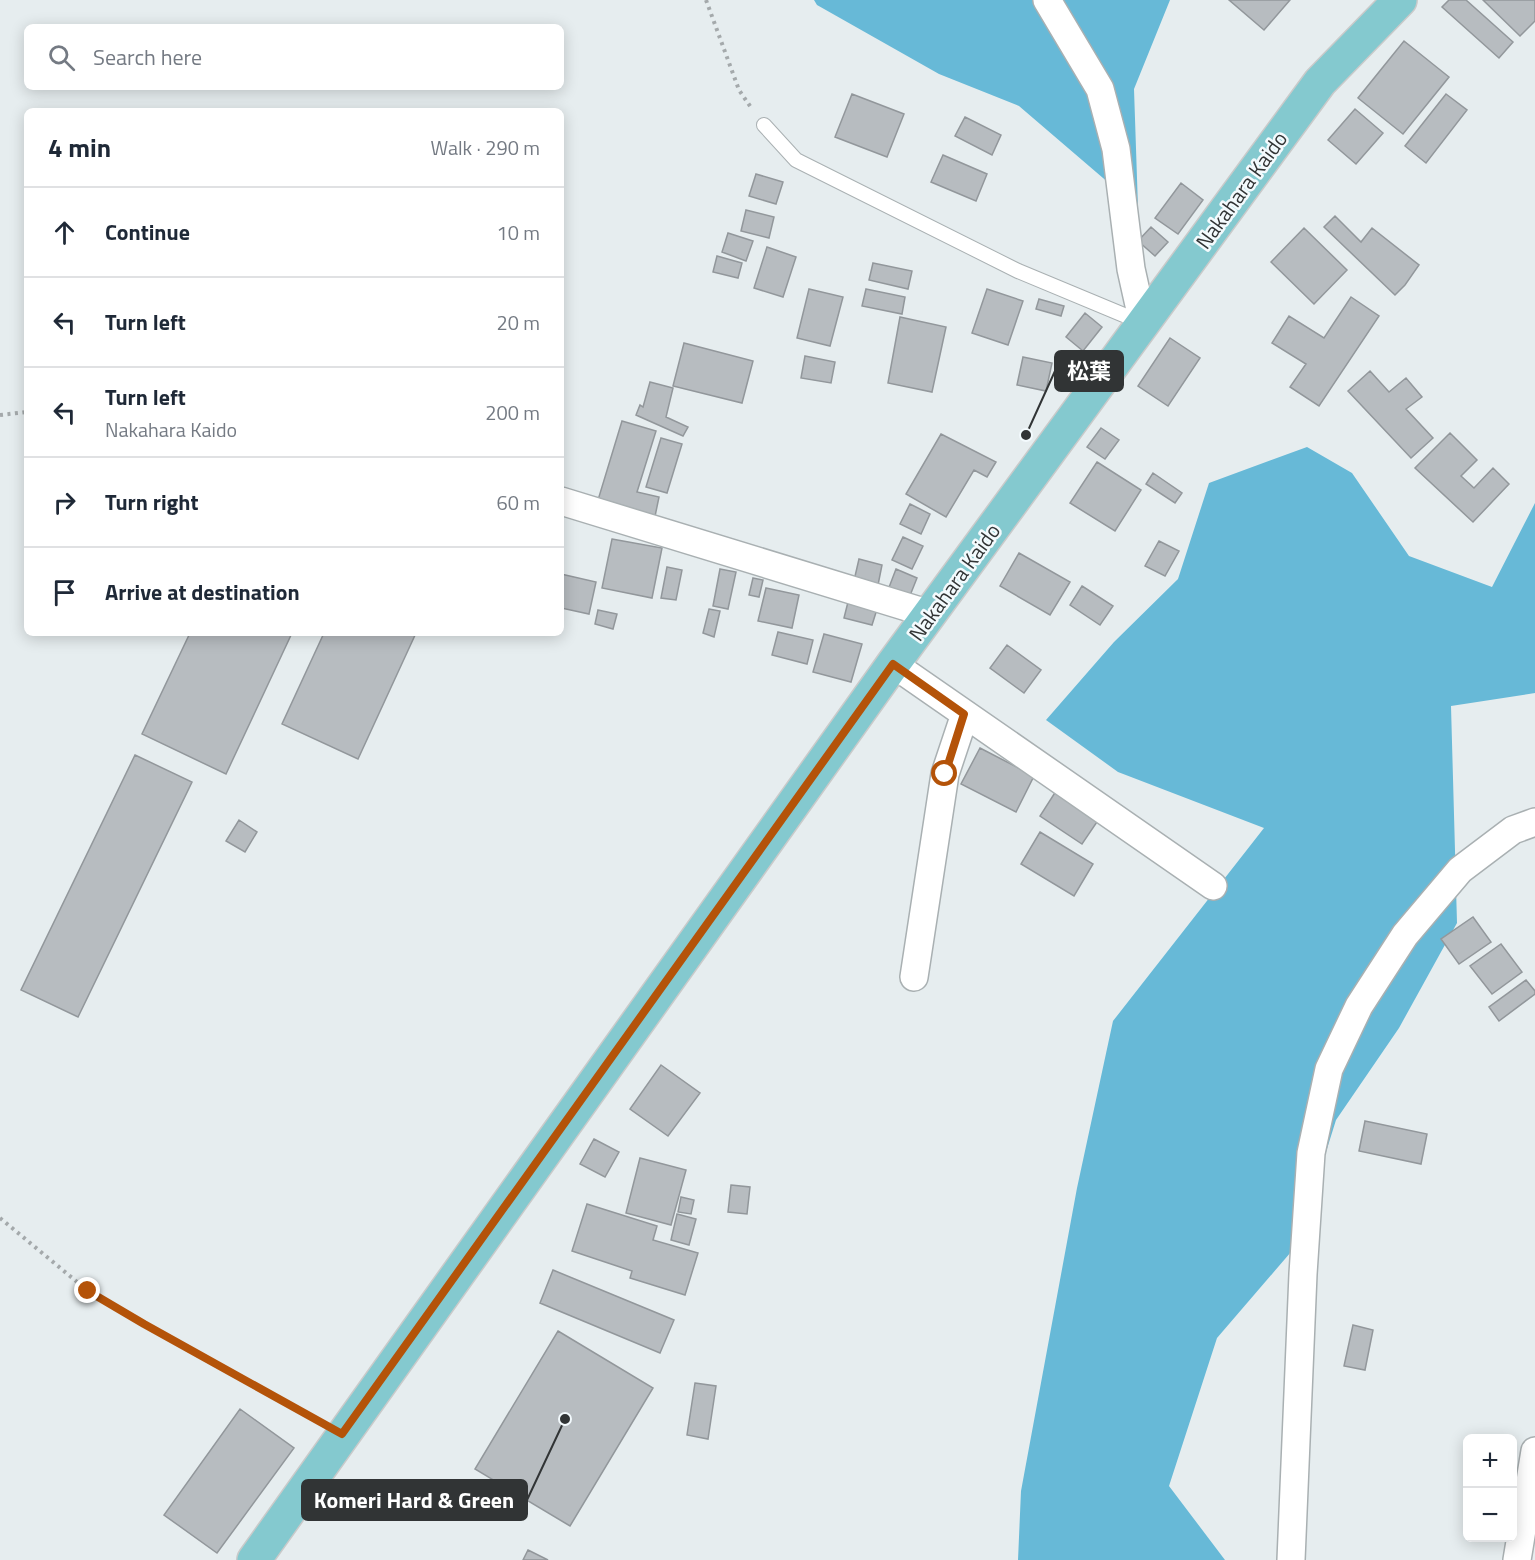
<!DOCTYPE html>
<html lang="en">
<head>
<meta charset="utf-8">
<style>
  :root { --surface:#fff; --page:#f2f2f3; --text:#1f2937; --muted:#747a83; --line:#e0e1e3 }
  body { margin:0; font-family:"Titillium Web","Noto Sans JP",sans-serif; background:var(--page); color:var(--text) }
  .controls { position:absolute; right:18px; bottom:18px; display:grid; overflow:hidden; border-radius:9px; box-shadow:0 3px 15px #0003 }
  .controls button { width:54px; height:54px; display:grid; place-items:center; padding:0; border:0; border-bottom:2px solid var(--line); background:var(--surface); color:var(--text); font:30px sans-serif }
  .stop { position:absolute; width:18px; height:18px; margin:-14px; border:4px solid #b45309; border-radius:50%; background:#fff }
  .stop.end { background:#b45309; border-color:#fff; box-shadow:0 2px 6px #0008 }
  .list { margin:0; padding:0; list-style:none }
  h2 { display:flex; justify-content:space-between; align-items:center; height:78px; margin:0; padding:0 24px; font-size:26px }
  h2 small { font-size:20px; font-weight:400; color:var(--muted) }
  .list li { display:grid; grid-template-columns:39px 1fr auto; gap:18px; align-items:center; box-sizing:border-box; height:90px; padding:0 24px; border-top:2px solid var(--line) }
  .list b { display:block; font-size:22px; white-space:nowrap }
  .list p { margin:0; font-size:20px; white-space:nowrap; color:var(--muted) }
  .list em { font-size:20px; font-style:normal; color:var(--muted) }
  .icon { flex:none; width:33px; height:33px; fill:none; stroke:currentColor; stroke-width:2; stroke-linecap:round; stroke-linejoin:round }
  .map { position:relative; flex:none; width:1535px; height:1560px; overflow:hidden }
  .search { position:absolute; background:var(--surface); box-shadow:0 3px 15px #0003; left:24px; top:24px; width:540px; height:66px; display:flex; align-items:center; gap:15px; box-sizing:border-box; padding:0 21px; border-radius:9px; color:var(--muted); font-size:22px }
  .panel { position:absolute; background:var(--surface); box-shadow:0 3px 15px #0003; left:24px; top:108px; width:540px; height:528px; border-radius:9px }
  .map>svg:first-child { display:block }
  .forest { fill:#67b9d7 }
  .building { fill:#b7bcc0; stroke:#92979b; stroke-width:1.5 }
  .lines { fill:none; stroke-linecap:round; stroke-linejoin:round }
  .lane-casing { stroke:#a9b0b2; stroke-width:16 }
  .street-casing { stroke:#a9b0b2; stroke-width:30 }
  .primary-casing { stroke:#c9caca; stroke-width:36 }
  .path { stroke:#a4a9ab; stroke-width:4; stroke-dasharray:3 4.5; stroke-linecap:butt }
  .lane { stroke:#fff; stroke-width:14 }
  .street { stroke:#fff; stroke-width:27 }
  .primary { stroke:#84c9cf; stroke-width:33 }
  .route { stroke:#b45309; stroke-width:8 }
  .labels { text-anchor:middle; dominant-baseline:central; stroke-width:5; stroke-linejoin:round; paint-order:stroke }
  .street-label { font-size:21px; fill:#313435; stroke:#f3fafd }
  .leader { fill:none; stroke:#313435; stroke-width:2 }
  .callout-dot { fill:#313435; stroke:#f3fafd; stroke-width:2 }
  .callout { fill:#313435; stroke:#313435; stroke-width:2 }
  .callout-label { font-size:22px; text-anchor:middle; font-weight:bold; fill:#fff }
</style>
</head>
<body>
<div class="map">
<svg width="1535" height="1560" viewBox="0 0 1535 1560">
  <rect width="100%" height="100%" fill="#e6edef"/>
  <!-- forest -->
  <path class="forest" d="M814,0H1170L1134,89L1138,208L1019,106L939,74L817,5Z
    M1307,447L1352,473L1409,556L1492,587L1535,503V693L1451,706L1457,923L1399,1028L1336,1120L1297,1245L1217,1338L1169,1486L1225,1560H1018L1021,1491L1077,1188L1113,1021L1264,828L1118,772L1046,720L1114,642L1178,579L1209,483Z"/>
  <!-- building -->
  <path class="building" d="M1229,0H1290L1264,30Z
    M1449,0H1466L1513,42L1499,58L1442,7Z
    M1483,0H1535V21L1520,36Z
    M1404,41L1449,77L1403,134L1358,98Z
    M852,94L904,114L887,157L835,137Z
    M1446,94L1467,110L1426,163L1405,146Z
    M1355,109L1383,133L1356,164L1328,140Z
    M965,117L1001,135L992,155L955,136Z
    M943,155L987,174L976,201L931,182Z
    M756,174L783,182L776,204L749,196Z
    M1181,183L1203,200L1178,234L1155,218Z
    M746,210L774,217L769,238L741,231Z
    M1335,216L1361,242L1372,228L1419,265L1405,285L1395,295L1324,227Z
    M1151,227L1168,242L1155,256L1138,241Z
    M1304,228L1347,270L1314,304L1271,262Z
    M728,233L753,241L746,261L722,252Z
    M767,247L796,257L783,297L754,288Z
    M717,256L742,263L738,278L713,272Z
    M873,263L912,271L908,289L869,280Z
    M809,289L843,297L830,346L797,338Z
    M866,289L905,297L902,314L862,306Z
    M987,289L1023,301L1008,345L972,333Z
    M1351,297L1379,316L1319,406L1290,387L1306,364L1272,343L1289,316L1324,338Z
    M1039,299L1064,306L1061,316L1036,309Z
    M1085,313L1102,327L1083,351L1066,337Z
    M900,317L946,327L932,392L888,383Z
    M1170,338L1200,358L1168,406L1138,386Z
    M684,343L753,361L742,403L673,386Z
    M805,356L835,362L831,383L801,378Z
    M1023,357L1052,363L1046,391L1017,385Z
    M1370,371L1389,392L1406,378L1422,397L1406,409L1433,438L1411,458L1348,391Z
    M650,382L673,388L666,417L688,427L683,436L636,415L640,405L643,407Z
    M622,421L656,431L637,492L659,497L653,526L598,500Z
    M1101,428L1119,440L1105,459L1087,447Z
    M1450,433L1477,460L1461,476L1474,488L1493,468L1509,484L1473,522L1415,468Z
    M941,434L996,462L987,477L974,470L946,517L906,494Z
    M661,438L682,444L667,493L646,487Z
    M1097,462L1141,490L1115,531L1070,503Z
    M1153,473L1182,493L1175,503L1146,484Z
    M910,504L930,514L921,534L900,524Z
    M903,537L923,546L912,569L892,560Z
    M612,539L662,548L652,598L602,588Z
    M1159,541L1179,551L1165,576L1145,566Z
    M1019,553L1070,582L1050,615L1000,586Z
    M859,559L882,565L877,590L853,585Z
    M667,567L682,570L676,600L661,598Z
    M720,569L736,572L728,609L713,606Z
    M896,569L917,578L909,598L888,590Z
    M561,574L596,582L589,614L561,608Z
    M753,578L763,580L759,597L749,595Z
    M1082,586L1113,606L1100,625L1070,605Z
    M766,588L799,595L792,628L758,621Z
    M849,598L878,606L872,625L844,618Z
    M709,609L720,611L714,637L703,633Z
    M598,610L617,614L613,629L595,624Z
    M778,632L813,640L807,664L772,655Z
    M190,633H292L226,774L142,734Z
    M324,633H416L358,759L282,724Z
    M824,634L862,644L851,682L813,672Z
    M1007,645L1041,670L1024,693L990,668Z
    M980,748L1034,776L1016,812L961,784Z
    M135,755L192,782L78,1017L21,990Z
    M1056,791L1099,819L1082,844L1040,816Z
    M239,820L257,832L245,852L226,841Z
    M1040,832L1093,864L1074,896L1021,864Z
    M1473,917L1491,942L1459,964L1441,939Z
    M1501,944L1522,972L1492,994L1470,966Z
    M1526,980L1535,991V994L1499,1021L1489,1007Z
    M661,1065L700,1093L668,1136L630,1109Z
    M1365,1121L1427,1134L1421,1164L1359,1151Z
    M594,1139L619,1152L605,1177L580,1164Z
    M640,1158L686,1170L671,1225L626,1213Z
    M731,1185L750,1187L747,1214L728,1212Z
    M681,1197L694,1200L691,1214L678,1212Z
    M587,1204L657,1226L653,1240L698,1253L685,1295L630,1278L632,1271L572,1251Z
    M677,1214L696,1219L689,1245L671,1240Z
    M553,1270L674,1320L660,1353L540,1303Z
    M1353,1325L1373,1330L1365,1370L1344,1366Z
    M558,1331L653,1388L570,1526L475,1469Z
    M695,1383L716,1386L708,1439L687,1435Z
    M240,1409L294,1448L217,1553L164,1515Z
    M528,1550L548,1560H523Z"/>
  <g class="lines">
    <defs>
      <path id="lane" d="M764,125L796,160L1018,271L1143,323"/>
      <path id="street" d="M1047,0L1100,89L1116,149L1131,269L1143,323
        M561,501L930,614
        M893,664L1213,886
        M914,977L945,774L965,714
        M1291,1560L1303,1274L1311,1153L1329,1069L1359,1006L1405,935L1460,870L1513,830L1535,822
        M1517,1560L1535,1451"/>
      <path id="primary" d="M254,1560L893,664L1320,82L1400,0"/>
    </defs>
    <!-- lane casing -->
    <use href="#lane" class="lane-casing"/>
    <!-- street casing -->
    <use href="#street" class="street-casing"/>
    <!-- primary casing -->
    <use href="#primary" class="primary-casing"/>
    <!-- path -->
    <path class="path" d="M706,0L739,90L752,109
      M0,415L27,412
      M0,1218L88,1291L145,1325L314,1419"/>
    <!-- lane -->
    <use href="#lane" class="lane"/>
    <!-- street -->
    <use href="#street" class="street"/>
    <!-- primary -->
    <use href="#primary" class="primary"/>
  </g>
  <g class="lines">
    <!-- route -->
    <path class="route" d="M88,1291L144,1324L342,1434L893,664L964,714L945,774"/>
  </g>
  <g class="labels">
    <!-- street labels -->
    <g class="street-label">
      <text transform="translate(1241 190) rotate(-54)">Nakahara Kaido</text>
      <text transform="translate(954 582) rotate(-54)">Nakahara Kaido</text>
    </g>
  </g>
  <!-- callouts -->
  <path class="leader" d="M1026 435L1055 371M565 1419L527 1500"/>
  <g class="callout-dot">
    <circle cx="1026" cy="435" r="6"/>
    <circle cx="565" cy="1419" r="6"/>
  </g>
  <g class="callout">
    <rect x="1055" y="351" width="68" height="40" rx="6"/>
    <rect x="302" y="1480" width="225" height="40" rx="6"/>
  </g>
  <g class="callout-label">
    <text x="1089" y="379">松葉</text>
    <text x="414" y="1508">Komeri Hard &amp; Green</text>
  </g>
</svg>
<div class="controls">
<button>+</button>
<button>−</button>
</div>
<div class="stop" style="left:945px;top:774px"></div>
<div class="stop end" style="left:88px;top:1291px"></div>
<div class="search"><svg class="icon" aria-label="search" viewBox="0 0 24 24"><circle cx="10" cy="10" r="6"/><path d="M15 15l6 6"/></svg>Search here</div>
<section class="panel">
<h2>4 min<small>Walk · 290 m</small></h2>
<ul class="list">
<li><svg class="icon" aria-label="ahead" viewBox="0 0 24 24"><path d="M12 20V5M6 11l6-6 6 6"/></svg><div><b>Continue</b></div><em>10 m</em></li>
<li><svg class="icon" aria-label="left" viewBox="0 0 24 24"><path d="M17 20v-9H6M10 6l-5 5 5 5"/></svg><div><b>Turn left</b></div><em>20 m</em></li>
<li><svg class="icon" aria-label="left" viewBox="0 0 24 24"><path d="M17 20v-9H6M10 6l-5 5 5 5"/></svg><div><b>Turn left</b><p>Nakahara Kaido</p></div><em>200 m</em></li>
<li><svg class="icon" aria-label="right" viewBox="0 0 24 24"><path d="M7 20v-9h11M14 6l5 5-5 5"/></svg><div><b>Turn right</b></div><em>60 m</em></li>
<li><svg class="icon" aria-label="arrive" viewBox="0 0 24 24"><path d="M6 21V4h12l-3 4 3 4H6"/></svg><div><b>Arrive at destination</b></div></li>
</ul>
</section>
</div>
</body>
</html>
